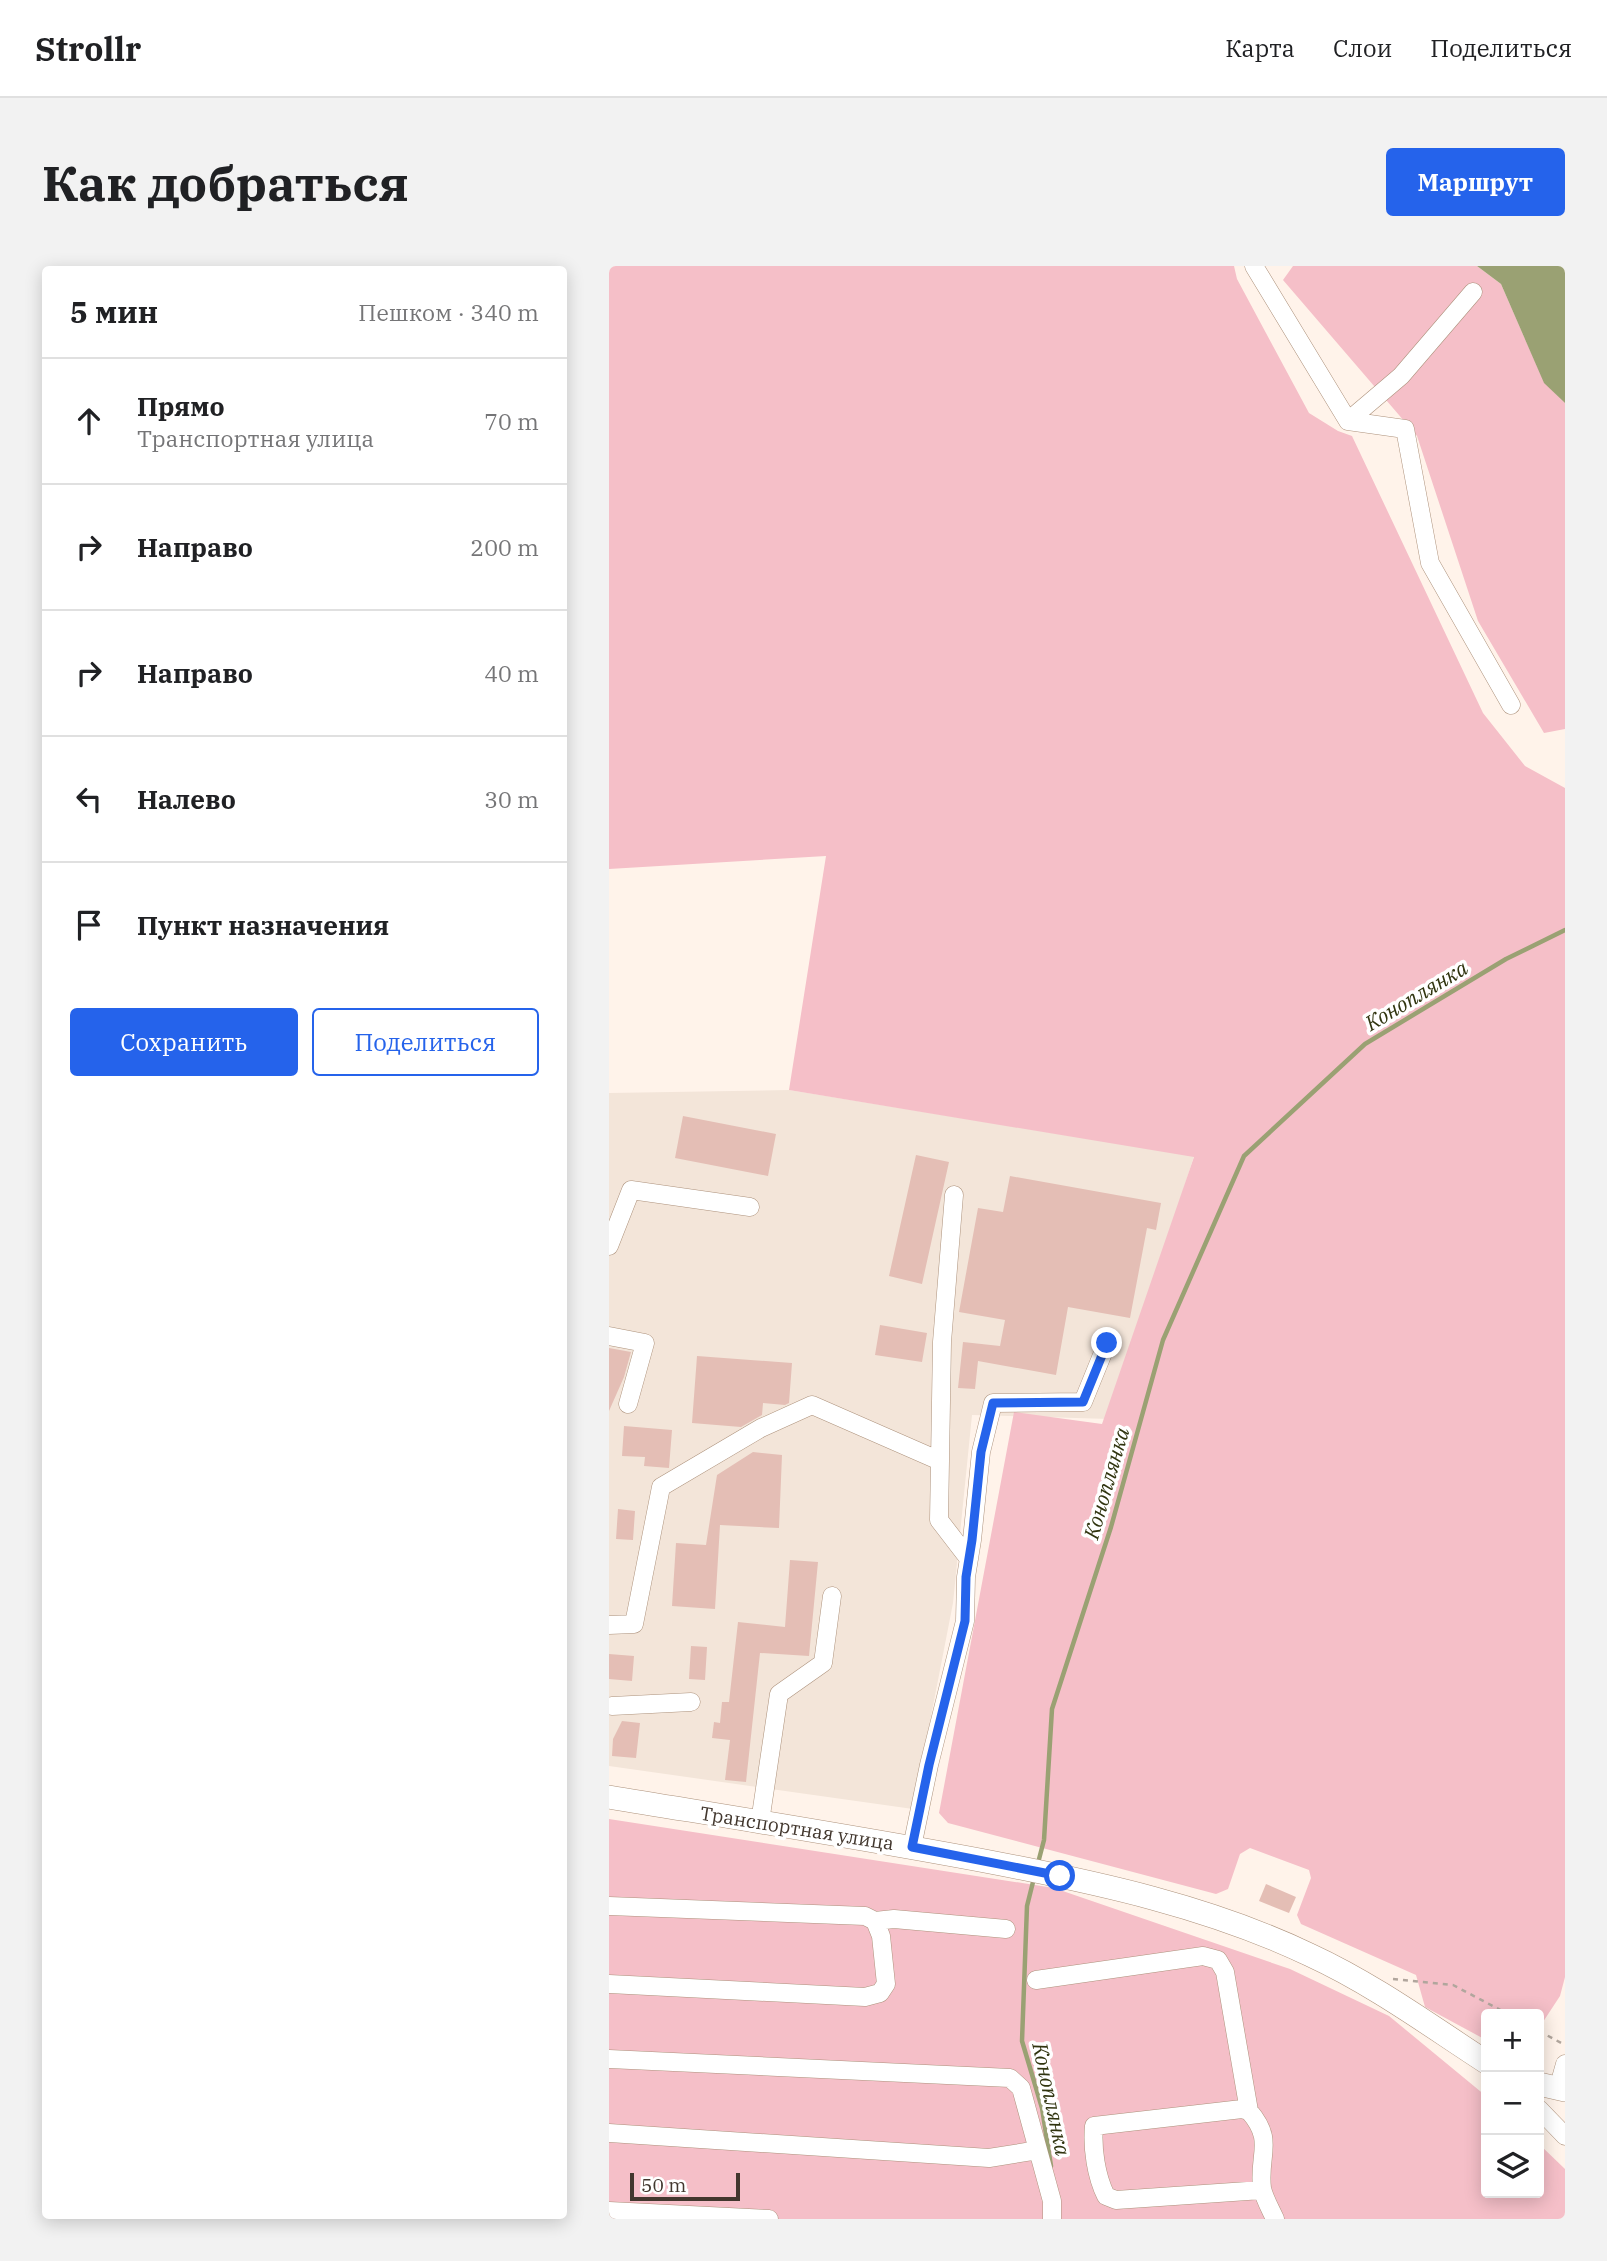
<!DOCTYPE html>
<html lang="ru">
<head>
<meta charset="utf-8">
<style>
  :root { --surface:#fff; --page:#f2f2f2; --text:#202124; --muted:#757577; --line:#e0e0e0; --accent:#2563eb }
  body { margin:0; font-family:"IBM Plex Serif",serif; background:var(--page); color:var(--text) }
  .controls { position:absolute; right:21px; bottom:21px; display:grid; overflow:hidden; border-radius:7px; box-shadow:0 4px 18px #0003 }
  .controls button { width:63px; height:63px; display:grid; place-items:center; padding:0; border:0; border-bottom:2px solid var(--line); background:var(--surface); color:var(--text); font:35px sans-serif }
  .scale { position:absolute; left:21px; bottom:18px; width:110px; box-sizing:border-box; padding-left:7px; border:4px solid #42372e; border-top:0; font-size:19px; line-height:24px; white-space:nowrap; color:#42372e; -webkit-text-stroke:5px #fff; paint-order:stroke }
  .stop { position:absolute; width:21px; height:21px; margin:-16px; border:5px solid #2563eb; border-radius:50%; background:#fff }
  .stop.end { background:#2563eb; border-color:#fff; box-shadow:0 2px 7px #0008 }
  .list { margin:0; padding:0; list-style:none }
  h2 { display:flex; justify-content:space-between; align-items:center; height:91px; margin:0; padding:0 28px; font-size:30px }
  h2 small { font-size:23px; font-weight:400; color:var(--muted) }
  .list li { display:grid; grid-template-columns:46px 1fr auto; gap:21px; align-items:center; box-sizing:border-box; height:126px; padding:0 28px; border-top:2px solid var(--line) }
  .list b { display:block; font-size:26px; white-space:nowrap }
  .list p { margin:0; font-size:23px; white-space:nowrap; color:var(--muted) }
  .list em { font-size:23px; font-style:normal; color:var(--muted) }
  .actions { display:flex; gap:14px; padding:21px 28px }
  .actions a { flex:1; padding:16px 0; border:2px solid var(--accent); border-radius:7px; text-align:center; font-size:24px; color:var(--accent) }
  .actions .main { background:var(--accent); color:#fff }
  .icon { flex:none; width:38px; height:38px; fill:none; stroke:currentColor; stroke-width:2; stroke-linecap:round; stroke-linejoin:round }
  .map { position:relative; flex:none; width:956px; height:1953px; overflow:hidden; border-radius:7px }
  header { display:flex; align-items:center; gap:42px; box-sizing:border-box; height:98px; padding:0 35px; background:var(--surface); border-bottom:2px solid var(--line) }
  header strong { font-size:33px }
  nav { display:flex; gap:38px; margin-inline-start:auto; font-size:24px }
  .intro { display:flex; align-items:center; justify-content:space-between; box-sizing:border-box; height:168px; padding:0 42px }
  h1 { margin:0; font-size:49px }
  .button { padding:18px 32px; border-radius:7px; background:var(--accent); color:#fff; font-size:24px; font-weight:700 }
  main { display:flex; gap:42px; padding:0 42px }
  aside { flex:1; background:var(--surface); border-radius:7px; box-shadow:0 4px 18px #0003 }
  .map>svg:first-child { display:block }
  .built { fill:#f3e5d9 }
  .green { fill:#f5bfc8 }
  .water { fill:#9aa173 }
  .lines { fill:none; stroke-linecap:round; stroke-linejoin:round }
  .stream { stroke:#9aa173; stroke-width:4.5 }
  .building { fill:#e4beb5 }
  .minor-casing { stroke:#ad927c; stroke-width:19 }
  .major-casing { stroke:#ad927c; stroke-width:24 }
  .path { stroke:#b1a69d; stroke-width:2.5; stroke-dasharray:5 5; stroke-linecap:butt }
  .minor { stroke:#fff; stroke-width:18 }
  .major { stroke:#fff; stroke-width:23 }
  .route { stroke:#2563eb; stroke-width:9 }
  .labels { text-anchor:middle; dominant-baseline:central; stroke-width:7; stroke-linejoin:round; paint-order:stroke }
  .street-label { font-size:19px; fill:#42372e; stroke:#fff }
  .water-label { font-size:21px; font-style:italic; fill:#30340f; stroke:#fff }
</style>
</head>
<body>
<header>
<strong>Strollr</strong>
<nav><a>Карта</a><a>Слои</a><a>Поделиться</a></nav>
</header>
<div class="intro"><h1>Как добраться</h1><a class="button">Маршрут</a></div>
<main>
<aside>
<h2>5 мин<small>Пешком · 340 m</small></h2>
<ul class="list">
<li><svg class="icon" aria-label="ahead" viewBox="0 0 24 24"><path d="M12 20V5M6 11l6-6 6 6"/></svg><div><b>Прямо</b><p>Транспортная улица</p></div><em>70 m</em></li>
<li><svg class="icon" aria-label="right" viewBox="0 0 24 24"><path d="M7 20v-9h11M14 6l5 5-5 5"/></svg><div><b>Направо</b></div><em>200 m</em></li>
<li><svg class="icon" aria-label="right" viewBox="0 0 24 24"><path d="M7 20v-9h11M14 6l5 5-5 5"/></svg><div><b>Направо</b></div><em>40 m</em></li>
<li><svg class="icon" aria-label="left" viewBox="0 0 24 24"><path d="M17 20v-9H6M10 6l-5 5 5 5"/></svg><div><b>Налево</b></div><em>30 m</em></li>
<li><svg class="icon" aria-label="arrive" viewBox="0 0 24 24"><path d="M6 21V4h12l-3 4 3 4H6"/></svg><div><b>Пункт назначения</b></div></li>
</ul>
<div class="actions"><a class="main">Сохранить</a><a>Поделиться</a></div>
</aside>
<div class="map">
<svg width="956" height="1953" viewBox="0 0 956 1953">
  <rect width="100%" height="100%" fill="#fff3ea"/>
  <!-- built -->
  <path class="built" d="M180,824L585,890L501,1153L363,1149L344,1337L304,1543L0,1500V827Z"/>
  <!-- green -->
  <path class="green" d="M0,0H625L628,13L700,147L729,165L743,170L874,447L916,500L956,522V1711L951,1730L930,1762V1748H877V1774L816,1741L807,1709L692,1658L688,1649L702,1612L700,1604L641,1582L631,1588L619,1623L607,1628L339,1557L330,1547L405,1146L493,1158L585,891L180,824L217,590L0,603Z
    M684,0H868L892,18L935,116L956,137V463L935,467L869,355L808,170L674,14Z
    M0,1553L445,1622L681,1703L780,1750L877,1830V1927H930V1878L956,1903V1953H0Z"/>
  <!-- water -->
  <path class="water" d="M868,0H956V137L935,117L892,18Z"/>
  <g class="lines">
    <!-- stream -->
    <path class="stream" d="M429,1597L435,1574L443,1443L502,1261L554,1074L635,890L756,778L897,693L956,664
      M425,1612L418,1640L413,1775L433,1842L442,1900"/>
  </g>
  <!-- building -->
  <path class="building" d="M74,850L167,868L159,910L66,892Z
    M307,889L340,896L313,1018L280,1010Z
    M401,910L552,937L547,964L538,962L521,1052L459,1041L447,1109L369,1095L366,1123L349,1122L354,1076L391,1080L396,1054L350,1046L369,942L394,946Z
    M271,1059L318,1067L313,1096L266,1089Z
    M0,1082L22,1086L15,1111L0,1145Z
    M88,1090L183,1097L180,1137L176,1139L154,1137L153,1149L132,1161L83,1157Z
    M15,1160L63,1164L60,1202L35,1200L36,1191L13,1190Z
    M144,1186L173,1189L170,1262L111,1259L106,1343L63,1340L67,1277L97,1279L108,1209Z
    M9,1243L26,1245L24,1274L7,1273Z
    M181,1294L209,1296L200,1390L151,1387L137,1516L116,1514L121,1474L103,1472L105,1456L111,1457L113,1436H120L129,1356L176,1361Z
    M82,1380L98,1381L96,1414L80,1413Z
    M0,1388L25,1390L23,1415L0,1413Z
    M13,1455L31,1457L27,1492L3,1490L4,1473Z
    M657,1618L687,1631L680,1647L650,1635Z"/>
  <g class="lines">
    <defs>
      <path id="minor" d="M645,0L739,155L796,163L821,297L902,439
        M739,155L792,110L864,26
        M345,929L333,1076L330,1254L360,1293
        M0,980L22,924L141,941
        M0,1070L36,1077L19,1138
        M0,1359L25,1358L52,1221L152,1162L203,1139L331,1195
        M3,1440L82,1436
        M151,1556L170,1428L214,1397L223,1330
        M303,1581L320,1499L356,1355L357,1311L363,1274L372,1186L384,1137L474,1136L498,1077
        M0,1640L256,1650L266,1655L272,1670L277,1718L271,1727L256,1731L0,1718
        M266,1655L285,1653L397,1663
        M427,1714L594,1690L609,1694L616,1706L640,1845C666,1875 649,1888 653,1922C655,1932 662,1944 666,1953
        M0,1793L401,1812L412,1822L443,1935V1953
        M949,1823L956,1798
        M930,1843L956,1870
        M640,1845L633,1843L485,1860C483,1882 487,1910 497,1930L507,1934L653,1924
        M0,1867L380,1892L429,1884
        M0,1945L160,1953"/>
      <path id="major" d="M0,1531C127,1552 255,1572 381,1596C490,1617 601,1641 701,1689C764,1718 820,1759 877,1796
        M930,1818L956,1824"/>
    </defs>
    <!-- minor casing -->
    <use href="#minor" class="minor-casing"/>
    <!-- major casing -->
    <use href="#major" class="major-casing"/>
    <!-- path -->
    <path class="path" d="M784,1713L844,1719L899,1748
      M930,1765L956,1779"/>
    <!-- minor -->
    <use href="#minor" class="minor"/>
    <!-- major -->
    <use href="#major" class="major"/>
  </g>
  <g class="lines">
    <!-- route -->
    <path class="route" d="M451,1610L303,1581L320,1499L356,1355L357,1311L363,1274L372,1186L384,1137L474,1136L498,1077"/>
  </g>
  <g class="labels">
    <!-- street labels -->
    <g class="street-label">
      <text transform="translate(188 1562) rotate(9)">Транспортная улица</text>
    </g>
    <!-- water labels -->
    <g class="water-label">
      <text transform="translate(807 729) rotate(-31)">Коноплянка</text>
      <text transform="translate(497 1217) rotate(-74)">Коноплянка</text>
      <text transform="translate(443 1833) rotate(78)">Коноплянка</text>
    </g>
  </g>
</svg>
<div class="controls">
<button>+</button>
<button>−</button>
<button><svg class="icon" aria-label="layers" viewBox="0 0 24 24"><path d="M12 4l9 5-9 5-9-5zM3 14l9 5 9-5"/></svg></button>
</div>
<div class="scale">50 m</div>
<div class="stop" style="left:451px;top:1610px"></div>
<div class="stop end" style="left:498px;top:1077px"></div>
</div>
</main>
</body>
</html>
